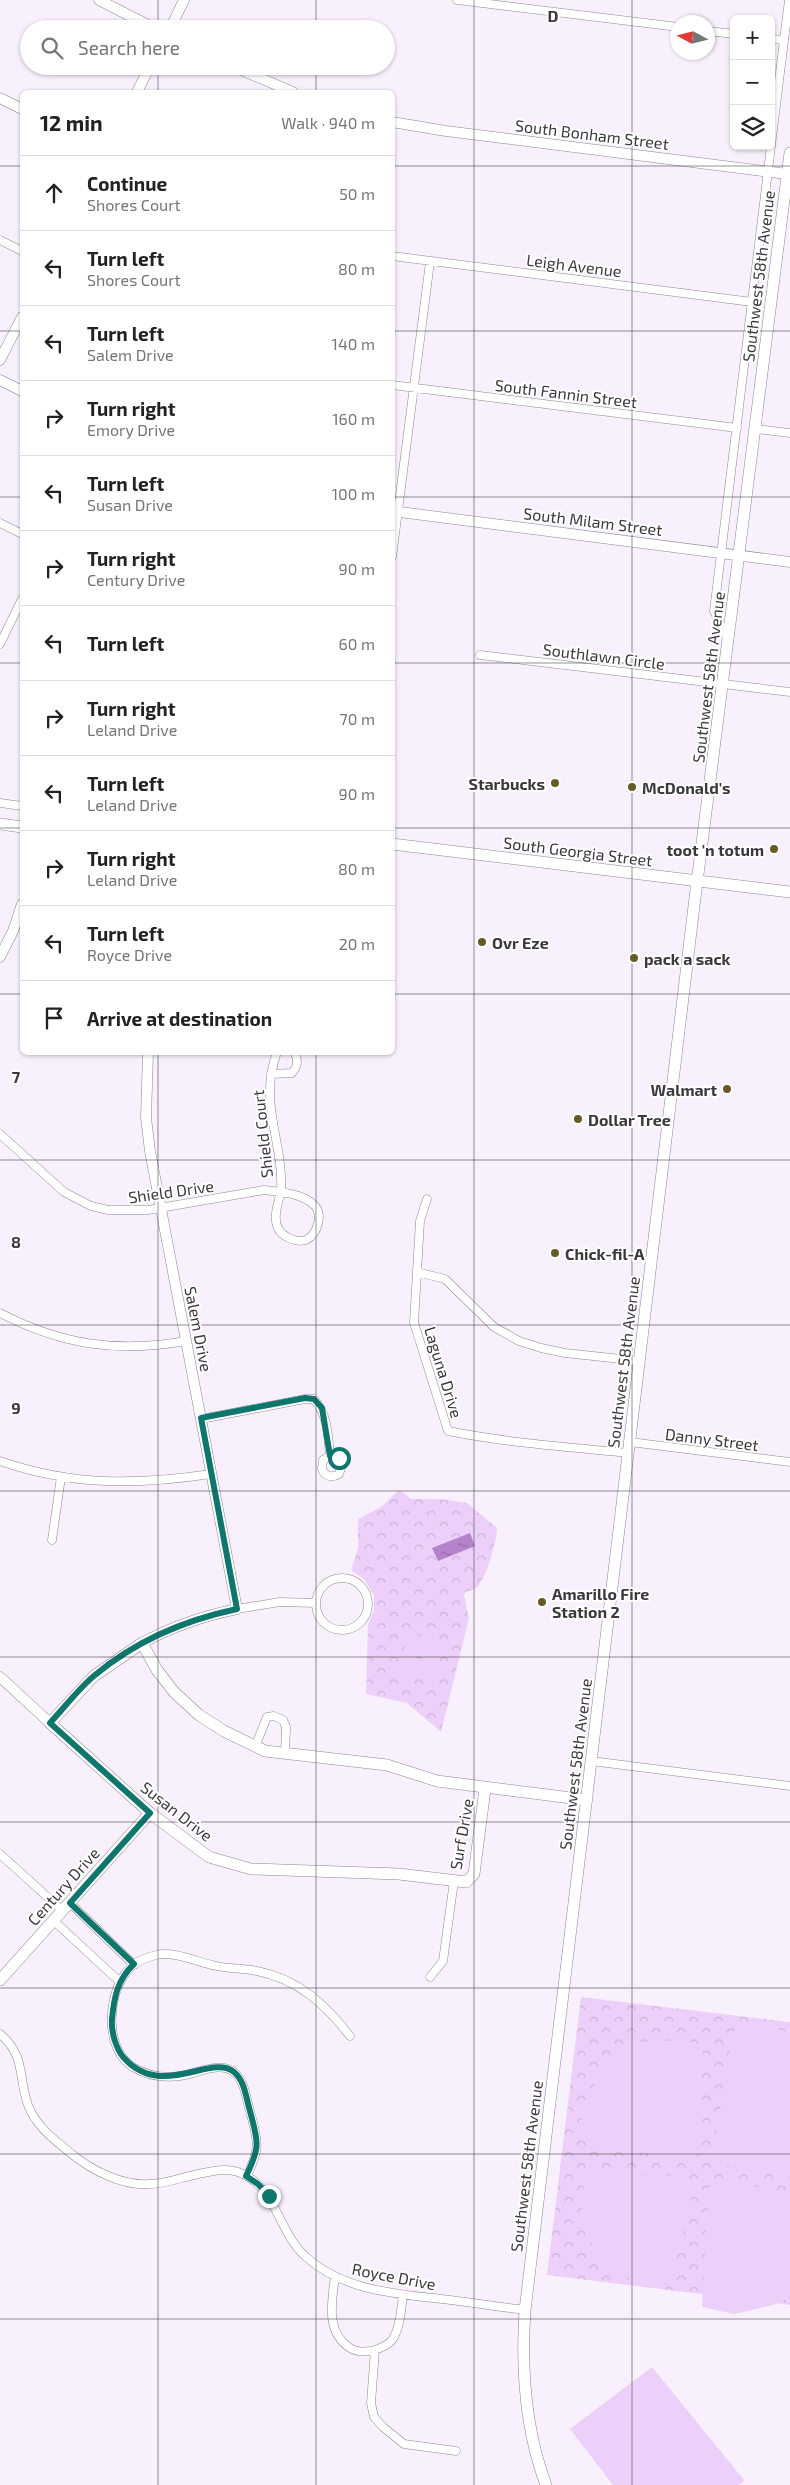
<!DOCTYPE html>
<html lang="en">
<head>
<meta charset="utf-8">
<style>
  :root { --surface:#fff; --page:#f2f2f2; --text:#222; --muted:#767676; --line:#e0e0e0 }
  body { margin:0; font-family:"Exo 2",sans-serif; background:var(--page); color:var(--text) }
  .controls { position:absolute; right:15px; top:15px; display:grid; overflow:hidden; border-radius:8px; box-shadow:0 1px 4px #0004 }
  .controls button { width:45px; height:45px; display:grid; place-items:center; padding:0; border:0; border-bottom:1px solid var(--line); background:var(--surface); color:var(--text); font:25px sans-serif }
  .compass { position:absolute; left:670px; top:15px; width:45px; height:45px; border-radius:50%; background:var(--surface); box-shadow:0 1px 4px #0004; rotate:277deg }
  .stop { position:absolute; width:15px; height:15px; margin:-11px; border:4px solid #0f766e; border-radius:50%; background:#fff }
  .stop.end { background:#0f766e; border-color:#fff; box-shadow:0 1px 5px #0008 }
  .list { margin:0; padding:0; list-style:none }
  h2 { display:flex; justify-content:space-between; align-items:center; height:65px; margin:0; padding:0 20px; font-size:21px }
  h2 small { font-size:16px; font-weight:400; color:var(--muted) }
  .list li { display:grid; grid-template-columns:32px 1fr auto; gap:15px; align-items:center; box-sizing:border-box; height:75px; padding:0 20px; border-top:1px solid var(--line) }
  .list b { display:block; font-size:19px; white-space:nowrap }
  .list p { margin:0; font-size:16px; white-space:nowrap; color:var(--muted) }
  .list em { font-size:16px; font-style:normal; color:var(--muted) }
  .icon { flex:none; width:28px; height:28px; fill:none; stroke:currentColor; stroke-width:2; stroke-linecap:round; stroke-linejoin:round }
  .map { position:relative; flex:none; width:790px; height:2485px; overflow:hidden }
  .search { position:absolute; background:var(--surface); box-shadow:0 1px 4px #0004; left:20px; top:20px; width:375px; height:55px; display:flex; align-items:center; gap:12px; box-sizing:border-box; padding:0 18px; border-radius:28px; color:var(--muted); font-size:19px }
  .panel { position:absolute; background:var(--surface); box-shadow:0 1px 4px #0004; left:20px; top:90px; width:375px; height:965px; border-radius:8px }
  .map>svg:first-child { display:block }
  .park { fill:url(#park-crowns) }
  .pitch { fill:#ecd0f9 }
  .water { fill:url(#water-ripples) }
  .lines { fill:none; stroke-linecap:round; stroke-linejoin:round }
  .minor-casing { stroke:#8e8792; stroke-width:9 }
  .tertiary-casing { stroke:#8e8792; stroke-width:11 }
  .secondary-casing { stroke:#8e8792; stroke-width:12 }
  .minor { stroke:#fff; stroke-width:8 }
  .tertiary { stroke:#fff; stroke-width:10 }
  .secondary { stroke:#fff; stroke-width:11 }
  .route { stroke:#0f766e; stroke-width:6 }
  .grid { fill:none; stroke:#3c393e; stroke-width:1; stroke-opacity:0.55 }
  .poi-dot { fill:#665a27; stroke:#fff; stroke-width:2 }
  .labels { text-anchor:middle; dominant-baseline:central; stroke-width:4; stroke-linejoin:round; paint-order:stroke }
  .street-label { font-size:16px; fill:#3c393e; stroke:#fff }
  .poi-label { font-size:16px; font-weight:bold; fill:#3c393e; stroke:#fff; text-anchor:start }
  .grid-label { font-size:16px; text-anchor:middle; font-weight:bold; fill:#3c393e; stroke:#fff; stroke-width:4; stroke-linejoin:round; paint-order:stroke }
</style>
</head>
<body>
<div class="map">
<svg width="790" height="2485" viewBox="0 0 790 2485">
  <defs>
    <pattern id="park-crowns" width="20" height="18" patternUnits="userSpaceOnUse" patternTransform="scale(1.25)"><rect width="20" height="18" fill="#ecd0f9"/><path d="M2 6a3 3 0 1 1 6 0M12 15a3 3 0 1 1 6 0" fill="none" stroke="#cbb3d6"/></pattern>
    <pattern id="water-ripples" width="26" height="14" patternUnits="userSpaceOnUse" patternTransform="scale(1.25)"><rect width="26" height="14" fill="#b483c9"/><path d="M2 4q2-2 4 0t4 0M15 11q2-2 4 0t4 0" fill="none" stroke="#946ca5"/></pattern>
  </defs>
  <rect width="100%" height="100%" fill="#f8f0fc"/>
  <!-- park -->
  <path class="park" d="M399,1490L411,1499H440L467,1503L497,1528C497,1541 486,1580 476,1588C473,1590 469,1591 465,1592L464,1596L469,1618L441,1732L407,1703L366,1694L368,1625L374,1611V1595L364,1579L351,1570L358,1548V1519L381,1507Z
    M581,1997L790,2022V2305L547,2275Z"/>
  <!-- pitch -->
  <path class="pitch" d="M406,1634L439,1638L437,1654L404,1650Z
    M403,1657L436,1661L435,1677L401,1673Z
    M766,2026L790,2033V2170L720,2166L712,2157L734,2030Z
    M683,2040L703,2046L698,2154L690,2162L582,2141L581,2111L605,2065L636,2042Z
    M586,2173L686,2176L693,2188L670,2284L636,2282L605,2265L587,2236L581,2205Z
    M718,2179L790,2194V2297L773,2305L734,2314L702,2307L709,2187Z
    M652,2367L744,2480V2481L738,2485H613L570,2429Z"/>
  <!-- water -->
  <path class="water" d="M470,1533L475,1546L438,1561L432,1548Z"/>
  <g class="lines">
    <defs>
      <path id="minor" d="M457,0L678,27
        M708,31L734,34
        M771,39L784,40
        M771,145L789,0
        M0,240L22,251
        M392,256L752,302
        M392,385L737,428
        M756,429L790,433
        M0,523L22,534
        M392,557L430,262
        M727,638L714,611L771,146
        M0,644L22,599
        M480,655L790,692
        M0,803L22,806
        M271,1074L292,1073C298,1066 299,1060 294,1052
        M0,1134L64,1192L91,1206L108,1210H148L264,1190L281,1192C284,1141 258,1105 277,1052
        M281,1192C292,1194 304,1196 313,1204C324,1213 318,1234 306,1240C300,1242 292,1240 287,1237C270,1228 276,1208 281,1192Z
        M427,1199L420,1221L414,1323L448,1431C509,1443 567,1447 628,1453
        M417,1272L445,1279L494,1327L519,1341L541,1348L565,1353L640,1361
        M0,1313C62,1345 117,1353 186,1341
        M201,1419L305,1399H314C328,1415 328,1435 330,1456L323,1460L322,1469C325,1477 332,1478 339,1474L342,1465L339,1459L330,1456
        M630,1442L790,1462
        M0,1461C72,1486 137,1485 211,1474
        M52,1540L61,1477
        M316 1604a26 26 0 1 1 52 0a26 26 0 1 1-52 0Z
        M237,1609L280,1602L315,1603
        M255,1747L267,1717L274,1716L283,1720L286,1727L285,1754
        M591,1761L790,1786
        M0,1854L63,1911
        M70,1903L134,1965
        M54,1921L120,1982
        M430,1977L443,1961L454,1881
        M0,2034C26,2056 18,2077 28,2105C36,2127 56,2141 73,2155C93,2171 123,2186 149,2184C164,2184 180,2178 194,2175C208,2172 224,2167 238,2172C276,2185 278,2232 305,2256C344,2292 400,2294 450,2300C475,2303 500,2307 525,2310
        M247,2176C261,2146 258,2142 250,2111C246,2098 245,2082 235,2073C221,2060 196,2074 180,2076C164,2078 147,2076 133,2067C105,2050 107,1998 125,1974C132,1963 144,1958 156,1955C173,1951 195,1961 212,1965C226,1969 242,1968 257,1971C298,1979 325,2004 350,2036
        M335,2276C332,2301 325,2332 350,2348C356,2352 364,2352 372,2351C379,2349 391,2344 394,2337C401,2324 401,2309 403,2295
        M375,2350L371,2403L374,2417L383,2427L404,2444L456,2451"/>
      <path id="tertiary" d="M99,0L156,29
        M170,29L184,0
        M232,66L293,92
        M137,92L150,66
        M0,98L22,109
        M392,122L446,131L787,174
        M0,360L22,317
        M0,380L22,391
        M392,511L790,562
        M0,957L13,931L22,904
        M142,1643C173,1626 203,1616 237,1609L150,1151L146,1118L148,1052
        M0,1677L50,1723"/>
      <path id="secondary" d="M0,824L22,827
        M392,844L790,892
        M485,1789L474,1874L466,1882L399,1874L251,1869L209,1857L150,1813L50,1723L94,1676L142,1643L157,1670L174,1692L199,1715L224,1731L265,1751L387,1765L437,1781L587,1800
        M0,1980L150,1813
        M546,2485C525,2429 521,2370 525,2310L695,898L790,153"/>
    </defs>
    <!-- minor casing -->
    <use href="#minor" class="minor-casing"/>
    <!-- tertiary casing -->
    <use href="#tertiary" class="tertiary-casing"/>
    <!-- secondary casing -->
    <use href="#secondary" class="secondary-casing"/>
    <!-- minor -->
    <use href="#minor" class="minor"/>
    <!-- tertiary -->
    <use href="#tertiary" class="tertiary"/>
    <!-- secondary -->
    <use href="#secondary" class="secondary"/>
  </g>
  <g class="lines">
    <!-- route -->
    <path class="route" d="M269,2196L258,2184L246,2176C261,2146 258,2142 250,2111C246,2098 245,2081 234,2072C211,2053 162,2100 124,2058C116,2049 111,2032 112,2019C114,1998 117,1980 134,1964L70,1903L150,1813L50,1723C65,1707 79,1688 95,1675C137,1640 185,1620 237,1609L201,1418L305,1398L314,1399L322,1408L330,1456L339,1458"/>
  </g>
  <!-- grid -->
  <path class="grid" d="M158,0V29M316,0V29M474,0V2485M632,0V2485M158,66V92M316,66V92M0,166H22M392,166H790M0,331H22M392,331H790M0,497H22M392,497H790M0,663H22M392,663H790M0,828H22M392,828H790M0,994H22M392,994H790M158,1052V2485M316,1052V2485M0,1160H790M0,1325H790M0,1491H790M0,1657H790M0,1822H790M0,1988H790M0,2154H790M0,2319H790"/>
  <!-- markers -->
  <g class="poi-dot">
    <circle cx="555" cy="783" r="5"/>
    <circle cx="632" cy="787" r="5"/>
    <circle cx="774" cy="849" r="5"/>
    <circle cx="482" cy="942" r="5"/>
    <circle cx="634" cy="958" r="5"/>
    <circle cx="727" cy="1089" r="5"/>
    <circle cx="578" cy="1119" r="5"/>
    <circle cx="555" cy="1253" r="5"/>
    <circle cx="542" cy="1602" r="5"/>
  </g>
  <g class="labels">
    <!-- street labels -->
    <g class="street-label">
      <text transform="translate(592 134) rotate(7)">South Bonham Street</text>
      <text transform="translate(574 265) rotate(7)">Leigh Avenue</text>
      <text transform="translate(758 276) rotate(-83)">Southwest 58th Avenue</text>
      <text transform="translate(566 393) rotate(7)">South Fannin Street</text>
      <text transform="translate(593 521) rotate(7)">South Milam Street</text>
      <text transform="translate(604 656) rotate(7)">Southlawn Circle</text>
      <text transform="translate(708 677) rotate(-83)">Southwest 58th Avenue</text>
      <text transform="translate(578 851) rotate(7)">South Georgia Street</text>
      <text transform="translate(262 1134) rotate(-96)">Shield Court</text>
      <text transform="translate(171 1191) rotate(-8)">Shield Drive</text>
      <text transform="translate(199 1329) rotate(79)">Salem Drive</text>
      <text transform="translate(623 1362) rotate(-83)">Southwest 58th Avenue</text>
      <text transform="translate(444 1372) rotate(73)">Laguna Drive</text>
      <text transform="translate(712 1439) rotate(7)">Danny Street</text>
      <text transform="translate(575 1764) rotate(-83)">Southwest 58th Avenue</text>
      <text transform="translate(177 1811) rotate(38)">Susan Drive</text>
      <text transform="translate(461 1834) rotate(-80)">Surf Drive</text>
      <text transform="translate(63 1886) rotate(-48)">Century Drive</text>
      <text transform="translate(526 2166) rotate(-83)">Southwest 58th Avenue</text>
      <text transform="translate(394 2276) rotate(11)">Royce Drive</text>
    </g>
    <!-- poi labels -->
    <g class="poi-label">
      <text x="545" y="783" text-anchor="end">Starbucks</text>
      <text x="642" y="787">McDonald's</text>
      <text x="764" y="849" text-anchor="end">toot 'n totum</text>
      <text x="492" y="942">Ovr Eze</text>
      <text x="644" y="958">pack a sack</text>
      <text x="717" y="1089" text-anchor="end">Walmart</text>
      <text x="588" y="1119">Dollar Tree</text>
      <text x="565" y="1253">Chick-fil-A</text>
      <text x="552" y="1593">Amarillo Fire<tspan x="552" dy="18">Station 2</tspan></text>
    </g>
  </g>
  <g class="grid-label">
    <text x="553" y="22">D</text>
    <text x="16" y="1083">7</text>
    <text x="16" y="1248">8</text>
    <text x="16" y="1414">9</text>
  </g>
</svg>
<div class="controls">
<button>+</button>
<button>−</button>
<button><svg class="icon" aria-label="layers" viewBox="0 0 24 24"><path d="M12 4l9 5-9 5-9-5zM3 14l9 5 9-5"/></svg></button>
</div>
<svg class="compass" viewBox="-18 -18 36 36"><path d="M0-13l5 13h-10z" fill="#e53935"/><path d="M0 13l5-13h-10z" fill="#767676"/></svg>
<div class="stop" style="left:339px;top:1458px"></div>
<div class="stop end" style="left:269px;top:2196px"></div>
<div class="search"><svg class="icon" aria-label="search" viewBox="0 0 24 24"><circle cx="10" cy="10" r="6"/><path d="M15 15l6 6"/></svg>Search here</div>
<section class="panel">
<h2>12 min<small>Walk · 940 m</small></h2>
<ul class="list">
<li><svg class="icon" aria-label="ahead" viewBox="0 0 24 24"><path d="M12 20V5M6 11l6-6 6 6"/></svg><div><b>Continue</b><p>Shores Court</p></div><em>50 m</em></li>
<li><svg class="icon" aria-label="left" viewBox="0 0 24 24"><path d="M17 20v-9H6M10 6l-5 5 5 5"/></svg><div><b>Turn left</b><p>Shores Court</p></div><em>80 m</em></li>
<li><svg class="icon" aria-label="left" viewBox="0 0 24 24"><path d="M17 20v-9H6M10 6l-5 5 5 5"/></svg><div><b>Turn left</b><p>Salem Drive</p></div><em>140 m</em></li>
<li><svg class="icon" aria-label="right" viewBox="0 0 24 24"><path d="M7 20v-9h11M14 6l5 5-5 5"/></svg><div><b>Turn right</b><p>Emory Drive</p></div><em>160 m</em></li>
<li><svg class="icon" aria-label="left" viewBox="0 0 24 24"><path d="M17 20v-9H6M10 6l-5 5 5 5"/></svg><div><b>Turn left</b><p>Susan Drive</p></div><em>100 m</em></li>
<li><svg class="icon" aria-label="right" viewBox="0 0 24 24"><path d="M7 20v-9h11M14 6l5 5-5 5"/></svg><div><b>Turn right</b><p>Century Drive</p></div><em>90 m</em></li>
<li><svg class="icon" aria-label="left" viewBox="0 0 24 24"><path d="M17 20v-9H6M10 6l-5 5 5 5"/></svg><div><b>Turn left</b></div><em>60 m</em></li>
<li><svg class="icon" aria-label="right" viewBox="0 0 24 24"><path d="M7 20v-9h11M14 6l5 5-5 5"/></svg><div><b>Turn right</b><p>Leland Drive</p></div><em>70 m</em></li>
<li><svg class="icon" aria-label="left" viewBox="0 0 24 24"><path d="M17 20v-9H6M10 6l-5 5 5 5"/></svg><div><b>Turn left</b><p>Leland Drive</p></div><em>90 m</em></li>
<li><svg class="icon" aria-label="right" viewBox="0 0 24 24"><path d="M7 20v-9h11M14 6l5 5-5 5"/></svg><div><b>Turn right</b><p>Leland Drive</p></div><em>80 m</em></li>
<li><svg class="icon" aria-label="left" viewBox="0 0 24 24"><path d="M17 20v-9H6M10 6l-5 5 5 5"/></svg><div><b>Turn left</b><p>Royce Drive</p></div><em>20 m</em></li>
<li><svg class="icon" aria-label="arrive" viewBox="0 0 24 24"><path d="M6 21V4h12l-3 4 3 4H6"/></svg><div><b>Arrive at destination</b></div></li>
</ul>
</section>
</div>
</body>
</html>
